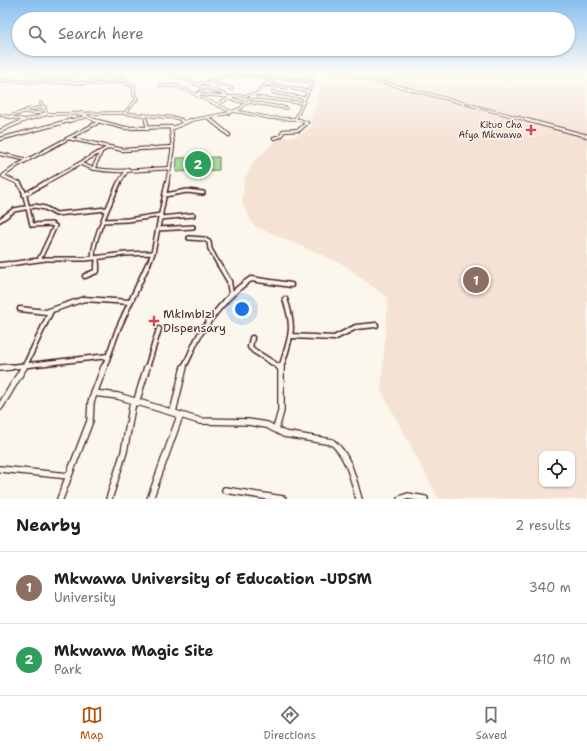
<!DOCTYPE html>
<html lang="en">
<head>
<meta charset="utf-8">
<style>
  :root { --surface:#fff; --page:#f6f6f6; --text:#202124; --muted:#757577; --line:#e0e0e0; --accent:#b45309 }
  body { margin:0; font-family:"Shantell Sans",sans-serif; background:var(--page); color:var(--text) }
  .controls { position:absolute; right:12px; bottom:12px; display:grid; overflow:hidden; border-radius:8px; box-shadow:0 1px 3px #0004 }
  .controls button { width:36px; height:36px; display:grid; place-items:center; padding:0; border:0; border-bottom:1px solid var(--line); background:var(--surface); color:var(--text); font:20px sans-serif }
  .you { position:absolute; left:242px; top:309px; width:14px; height:14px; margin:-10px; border:3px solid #fff; border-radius:50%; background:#1a73e8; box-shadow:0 0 0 6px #1a73e833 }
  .badge { display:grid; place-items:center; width:26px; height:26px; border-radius:50%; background:var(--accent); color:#fff; font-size:13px; font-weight:700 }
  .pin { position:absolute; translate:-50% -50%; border:2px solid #fff; box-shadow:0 1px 4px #0006 }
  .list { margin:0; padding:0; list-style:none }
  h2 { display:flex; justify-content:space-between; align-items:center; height:52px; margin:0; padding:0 16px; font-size:17px }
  h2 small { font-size:13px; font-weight:400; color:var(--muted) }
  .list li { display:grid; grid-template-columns:26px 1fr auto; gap:12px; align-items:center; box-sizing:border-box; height:72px; padding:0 16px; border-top:1px solid var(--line) }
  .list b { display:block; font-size:15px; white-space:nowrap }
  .list p { margin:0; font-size:13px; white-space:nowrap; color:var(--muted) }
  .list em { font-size:13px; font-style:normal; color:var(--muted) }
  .icon { flex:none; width:22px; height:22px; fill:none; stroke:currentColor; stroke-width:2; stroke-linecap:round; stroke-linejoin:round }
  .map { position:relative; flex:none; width:587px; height:499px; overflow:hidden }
  .search { position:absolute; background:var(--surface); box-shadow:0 1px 3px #0004; left:12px; right:12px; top:12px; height:44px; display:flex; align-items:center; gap:10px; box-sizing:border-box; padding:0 14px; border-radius:22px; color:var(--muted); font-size:15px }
  .sheet { height:196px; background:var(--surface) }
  nav { display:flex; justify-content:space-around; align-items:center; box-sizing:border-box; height:56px; border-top:1px solid var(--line); background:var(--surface); font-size:11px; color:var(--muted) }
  nav a { display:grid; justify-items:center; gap:2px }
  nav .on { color:var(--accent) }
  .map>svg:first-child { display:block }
  .built { fill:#f6e2d5; fill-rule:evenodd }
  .green { fill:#a8db9c; stroke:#797d64 }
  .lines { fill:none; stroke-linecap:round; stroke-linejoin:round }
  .minor-far4-casing { stroke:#4a1f2b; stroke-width:3.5 }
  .minor-far3-casing { stroke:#4a1f2b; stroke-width:4.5 }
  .minor-far2-casing { stroke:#4a1f2b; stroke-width:6 }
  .minor-far1-casing { stroke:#4a1f2b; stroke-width:7 }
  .minor-casing { stroke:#4a1f2b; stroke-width:8 }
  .minor-far4 { stroke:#fbf7ec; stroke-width:2 }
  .minor-far3 { stroke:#fbf7ec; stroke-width:2.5 }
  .minor-far2 { stroke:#fbf7ec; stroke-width:3 }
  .minor-far1 { stroke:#fbf7ec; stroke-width:4 }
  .minor { stroke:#fbf7ec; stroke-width:5.5 }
  .poi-dot { fill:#d1495b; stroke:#fbf7ec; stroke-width:1.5 }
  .labels { text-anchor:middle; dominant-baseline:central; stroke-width:3; stroke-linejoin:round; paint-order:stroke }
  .far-poi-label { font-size:9px; fill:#4a1f2b; stroke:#fbf7ec; text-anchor:end }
  .near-poi-label { font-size:12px; fill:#4a1f2b; stroke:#fbf7ec; text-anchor:start }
</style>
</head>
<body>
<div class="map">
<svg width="587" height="499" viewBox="0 0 587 499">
  <rect width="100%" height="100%" fill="#fbf7ec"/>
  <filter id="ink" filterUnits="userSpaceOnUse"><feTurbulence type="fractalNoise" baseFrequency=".025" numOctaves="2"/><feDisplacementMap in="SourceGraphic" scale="8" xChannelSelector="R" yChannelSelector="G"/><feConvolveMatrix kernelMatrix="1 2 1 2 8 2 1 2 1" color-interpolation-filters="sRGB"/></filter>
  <g filter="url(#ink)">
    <!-- built -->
    <path class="built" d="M320,72H587V499H439L381,390L388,298L341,263L254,226L242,203L244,180L255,160L274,143L276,138L296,136L312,126L311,120L323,79ZM542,454H572V484H542Z"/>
    <!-- green -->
    <path class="green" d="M219,157V170L176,172L177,158Z"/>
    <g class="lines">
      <defs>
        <path id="minor-far4" d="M45,72H52
          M173,72V74L205,88L196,95L232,112
          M251,72L277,77
          M344,72L531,121
          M233,73L272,79
          M33,76L42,72
          M179,76L201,72
          M44,77L67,78
          M278,77L312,82
          M0,80L58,83L80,72
          M213,80L217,84L232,89
          M63,82L102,84L121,81
          M93,82L113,72L124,83L134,86V95L137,99L125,113
          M199,84L234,73
          M265,84L307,91
          M160,86H177L195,94
          M204,87L226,95
          M273,91L274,93L304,98
          M198,94L232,97
          M253,97L303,103
          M229,99L248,103
          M249,102L286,108
          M41,103L47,114
          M218,104L235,96L255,95
          M26,110L45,107
          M235,111L270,118L295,119C302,108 304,96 312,85L310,72
          M81,113L96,121
          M0,115L25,120
          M145,116L146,121
          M8,117L23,112L48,114L120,113L177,118L182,121
          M208,118L212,121
          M295,119L302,121
          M22,121L45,115
          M68,121L85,117
          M187,121L229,113L240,109L260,89L283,72"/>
        <path id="minor-far3" d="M94,120L125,128L172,127
          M146,120L148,129
          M181,120L183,122
          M211,120L229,135
          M526,120L587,136
          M0,131L25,120
          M68,138L123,150L173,147
          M274,138L281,136L283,131L299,130L307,123L299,120
          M0,139L72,120
          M0,154L28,160
          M81,164C105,176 144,169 170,168
          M93,169L101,152
          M20,184L3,176L18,165L97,123
          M43,184L109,147
          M118,184L128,169
          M167,184L173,147L171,129L191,120"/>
        <path id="minor-far2" d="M19,183L24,192L32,225L51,224L55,226L39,260
          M24,195L45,183
          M165,195L187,191L203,193
          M160,218L193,215
          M0,220L14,210L35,206L45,208L56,214L107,209
          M103,221L128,220L161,215
          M158,229L193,227
          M189,238L204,239L209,242L210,249L219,265
          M94,258C89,247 113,196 119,183
          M97,258V265
          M2,265L46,259H86L125,254L153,253
          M148,265L153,253L167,183"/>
        <path id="minor-far1" d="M219,264L229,281L231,294
          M0,265L9,264
          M85,276L97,271V264
          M20,309L46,312L84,299L130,302
          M292,336L334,338L356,327L376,325
          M252,338L250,347L254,351L281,368
          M2,368L108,356
          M24,368L51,311
          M104,368L118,329L148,264
          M147,368L159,329
          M183,368C191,356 194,342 202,331C215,312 232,291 251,279L291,285
          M281,368C290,338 296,330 285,299"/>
        <path id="minor" d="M279,367L281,368
          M0,368L11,367
          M94,393L118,396L200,421L248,422L267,425L284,434L332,442C349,456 353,479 359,499
          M136,403L147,367
          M0,407L24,367
          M173,412L184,367
          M276,429L281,411V367
          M0,469L69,476
          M225,490L283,499
          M60,499L90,421L91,402L104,367
          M109,499L124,452L133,402
          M150,499L180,416
          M400,499L408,496L425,499"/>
      </defs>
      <!-- minor-far4 casing -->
      <use href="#minor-far4" class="minor-far4-casing"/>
      <!-- minor-far3 casing -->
      <use href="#minor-far3" class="minor-far3-casing"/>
      <!-- minor-far2 casing -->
      <use href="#minor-far2" class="minor-far2-casing"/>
      <!-- minor-far1 casing -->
      <use href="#minor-far1" class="minor-far1-casing"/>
      <!-- minor casing -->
      <use href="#minor" class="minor-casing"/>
      <!-- minor-far4 -->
      <use href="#minor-far4" class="minor-far4"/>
      <!-- minor-far3 -->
      <use href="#minor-far3" class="minor-far3"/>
      <!-- minor-far2 -->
      <use href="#minor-far2" class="minor-far2"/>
      <!-- minor-far1 -->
      <use href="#minor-far1" class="minor-far1"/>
      <!-- minor -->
      <use href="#minor" class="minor"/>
    </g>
  </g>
  <!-- sky -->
  <linearGradient id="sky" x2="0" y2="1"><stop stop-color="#87bfee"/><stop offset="0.51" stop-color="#fdfbf6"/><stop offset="1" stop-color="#fdfbf6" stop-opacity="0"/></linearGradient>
  <rect width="587" height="142" fill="url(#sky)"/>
  <!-- markers -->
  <g class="poi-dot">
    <path d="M529 124h4v4h4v4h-4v4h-4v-4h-4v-4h4z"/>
    <path d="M152 315h4v4h4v4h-4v4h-4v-4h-4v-4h4z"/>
  </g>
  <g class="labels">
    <!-- far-poi labels -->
    <g class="far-poi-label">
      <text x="522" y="125">Kituo Cha<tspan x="522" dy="10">Afya Mkwawa</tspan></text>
    </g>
    <!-- near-poi labels -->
    <g class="near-poi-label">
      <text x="163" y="314">Mkimbizi<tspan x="163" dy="14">Dispensary</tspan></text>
    </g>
  </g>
</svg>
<div class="controls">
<button><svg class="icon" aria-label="locate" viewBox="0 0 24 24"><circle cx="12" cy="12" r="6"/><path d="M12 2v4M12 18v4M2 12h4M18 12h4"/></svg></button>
</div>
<div class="you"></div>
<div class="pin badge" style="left:476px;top:280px;background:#8d6e63">1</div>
<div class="pin badge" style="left:198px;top:164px;background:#2e9e5b">2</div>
<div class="search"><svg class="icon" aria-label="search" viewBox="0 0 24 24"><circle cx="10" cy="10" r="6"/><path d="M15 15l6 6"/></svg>Search here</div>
</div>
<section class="sheet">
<h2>Nearby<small>2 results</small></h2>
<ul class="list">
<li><span class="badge" style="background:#8d6e63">1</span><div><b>Mkwawa University of Education -UDSM</b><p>University</p></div><em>340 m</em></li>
<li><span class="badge" style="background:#2e9e5b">2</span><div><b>Mkwawa Magic Site</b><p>Park</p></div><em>410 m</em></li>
</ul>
</section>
<nav>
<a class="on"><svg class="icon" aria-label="map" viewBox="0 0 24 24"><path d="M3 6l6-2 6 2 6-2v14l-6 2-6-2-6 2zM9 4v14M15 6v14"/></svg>Map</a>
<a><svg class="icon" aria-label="directions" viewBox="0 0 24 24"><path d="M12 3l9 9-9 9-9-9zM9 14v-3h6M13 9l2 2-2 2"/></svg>Directions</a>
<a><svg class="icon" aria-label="saved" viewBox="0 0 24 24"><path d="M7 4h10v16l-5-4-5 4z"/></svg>Saved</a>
</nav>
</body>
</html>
